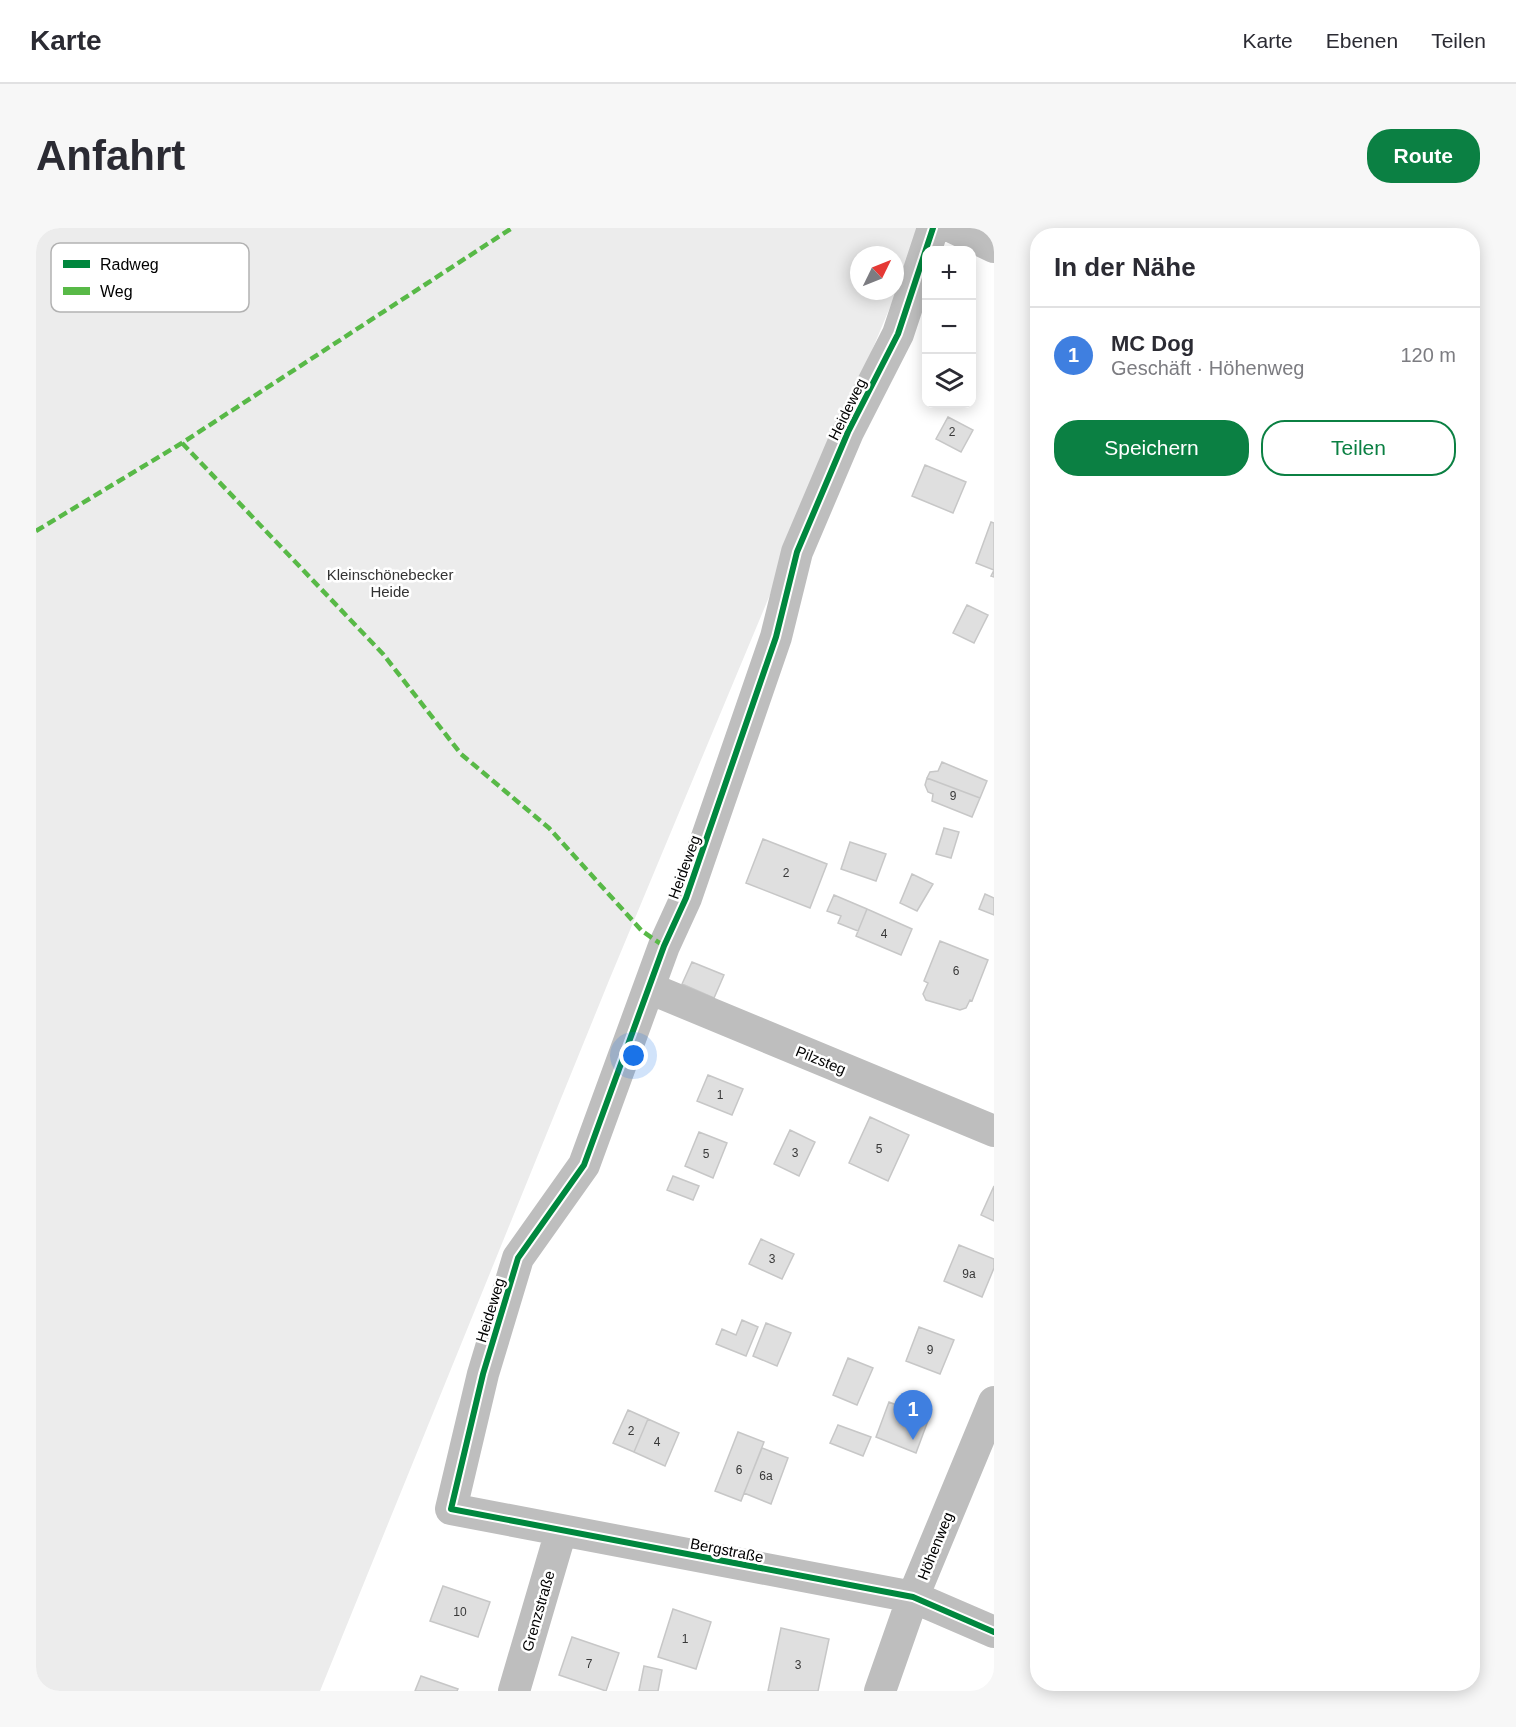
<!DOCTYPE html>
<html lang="de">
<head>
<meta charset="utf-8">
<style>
  :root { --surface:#fff; --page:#f7f7f7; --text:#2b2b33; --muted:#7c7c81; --line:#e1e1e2; --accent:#0b8043 }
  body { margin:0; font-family:Arial,sans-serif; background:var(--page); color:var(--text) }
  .controls { position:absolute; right:18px; top:18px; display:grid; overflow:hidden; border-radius:12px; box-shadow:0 3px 15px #0003 }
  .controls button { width:54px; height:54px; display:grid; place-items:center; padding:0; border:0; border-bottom:2px solid var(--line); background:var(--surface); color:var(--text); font:30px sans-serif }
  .compass { position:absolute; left:814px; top:18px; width:54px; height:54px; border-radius:50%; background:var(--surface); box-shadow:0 3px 15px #0003; rotate:47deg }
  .you { position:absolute; left:598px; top:828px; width:21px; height:21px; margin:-15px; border:4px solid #fff; border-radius:50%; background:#1a73e8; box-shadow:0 0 0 9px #1a73e833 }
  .badge { display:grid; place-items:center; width:39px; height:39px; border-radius:50%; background:var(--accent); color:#fff; font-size:20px; font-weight:700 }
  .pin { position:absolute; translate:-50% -50px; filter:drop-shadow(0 2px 3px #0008) }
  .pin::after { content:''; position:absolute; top:32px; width:21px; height:18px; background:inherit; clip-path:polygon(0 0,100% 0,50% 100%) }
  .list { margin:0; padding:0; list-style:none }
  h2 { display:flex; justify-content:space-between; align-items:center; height:78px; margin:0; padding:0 24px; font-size:26px }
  h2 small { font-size:20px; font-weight:400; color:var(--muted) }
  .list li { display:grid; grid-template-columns:39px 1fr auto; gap:18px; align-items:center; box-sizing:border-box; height:96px; padding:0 24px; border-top:2px solid var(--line) }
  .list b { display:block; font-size:22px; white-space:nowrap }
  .list p { margin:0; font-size:20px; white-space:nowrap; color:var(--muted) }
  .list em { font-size:20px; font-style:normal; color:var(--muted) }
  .actions { display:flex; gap:12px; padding:18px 24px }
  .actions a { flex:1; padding:14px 0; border:2px solid var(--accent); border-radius:24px; text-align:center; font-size:21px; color:var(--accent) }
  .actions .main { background:var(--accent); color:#fff }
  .icon { flex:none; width:33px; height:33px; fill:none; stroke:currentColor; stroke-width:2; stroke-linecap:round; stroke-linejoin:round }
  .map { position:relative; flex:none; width:958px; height:1463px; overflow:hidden; border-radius:24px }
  header { display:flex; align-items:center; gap:36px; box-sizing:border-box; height:84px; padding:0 30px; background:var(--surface); border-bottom:2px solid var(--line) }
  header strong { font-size:28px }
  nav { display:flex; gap:33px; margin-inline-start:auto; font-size:21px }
  .intro { display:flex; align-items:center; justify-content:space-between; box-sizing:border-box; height:144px; padding:0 36px }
  h1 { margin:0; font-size:42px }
  .button { padding:15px 27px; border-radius:24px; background:var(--accent); color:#fff; font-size:21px; font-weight:700 }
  main { display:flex; gap:36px; padding:0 36px }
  aside { flex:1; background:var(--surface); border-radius:24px; box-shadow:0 3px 15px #0003 }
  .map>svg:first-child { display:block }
  .green { fill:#ececec; fill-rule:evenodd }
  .building { fill:#dfdfdf; stroke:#c7c7c7; stroke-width:1.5 }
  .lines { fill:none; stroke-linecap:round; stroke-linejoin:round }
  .minor { stroke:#bebebe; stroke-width:32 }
  .quiet { stroke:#58b947; stroke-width:4.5; stroke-dasharray:9 4.5; stroke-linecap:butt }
  .cycleway-casing { stroke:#fff; stroke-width:10 }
  .cycleway { stroke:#00873e; stroke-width:6 }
  .labels { text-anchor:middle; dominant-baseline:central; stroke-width:5; stroke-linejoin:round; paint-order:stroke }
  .number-label { font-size:12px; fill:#383838 }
  .street-label { font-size:15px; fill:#000; stroke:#fff }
  .park-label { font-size:15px; fill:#333; stroke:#fff }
  .key { fill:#fff; stroke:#b2b2b2; stroke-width:1.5 }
  .key-label { font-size:16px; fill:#000 }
</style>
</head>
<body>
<header>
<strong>Karte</strong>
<nav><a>Karte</a><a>Ebenen</a><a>Teilen</a></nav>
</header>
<div class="intro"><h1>Anfahrt</h1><a class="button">Route</a></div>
<main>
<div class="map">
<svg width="958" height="1463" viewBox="0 0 958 1463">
  <rect width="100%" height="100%" fill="#fff"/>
  <!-- green -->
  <path class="green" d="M0,0H887L574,750L284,1463H0ZM823,27H859V63H823Z"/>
  <!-- building -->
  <path class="building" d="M912,189L937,202L925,224L900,211Z
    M889,237L930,254L917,285L876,268Z
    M955,294L958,295V349L955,348L958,342L940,335Z
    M931,377L952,387L938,415L917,405Z
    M906,534L951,553L944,570L891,550L894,544L902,543Z
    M891,550L944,570L936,589L896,573L897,566L892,564L889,557Z
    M908,600L923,604L915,630L900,626Z
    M727,611L791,636L774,680L710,655Z
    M814,614L850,626L840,653L805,641Z
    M876,646L897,656L881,683L864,675Z
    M949,666L958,670V687L943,681Z
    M798,667L831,681L822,703L802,695L805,688L791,683Z
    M831,681L876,701L865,727L820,708Z
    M904,713L952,732L936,773L934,772L930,780L924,782L890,772L887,766L892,755L888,753Z
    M656,734L688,747L678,770L646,756Z
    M672,847L707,861L696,887L661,873Z
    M834,889L873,907L852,953L813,935Z
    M754,902L779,914L763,948L738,936Z
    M663,904L691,915L677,950L649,938Z
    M637,948L663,958L657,972L631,962Z
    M958,958V993L945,987Z
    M725,1011L758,1026L746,1051L713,1036Z
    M923,1017L958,1031V1040L946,1069L908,1053Z
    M706,1092L722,1099L710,1128L680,1116L686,1101L700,1107Z
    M730,1095L755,1105L741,1138L717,1128Z
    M883,1099L918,1112L904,1146L870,1133Z
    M812,1130L837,1140L821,1177L797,1167Z
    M853,1174L893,1190L880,1225L840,1209Z
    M592,1182L612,1191L598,1224L577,1215Z
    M612,1191L643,1205L629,1238L598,1224Z
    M802,1197L835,1209L827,1228L794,1215Z
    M702,1204L728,1214L705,1273L679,1263Z
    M726,1220L752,1230L735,1276L708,1265Z
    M407,1358L454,1374L442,1409L394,1393Z
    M637,1381L675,1394L660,1441L622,1429Z
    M745,1400L793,1411L782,1463H732Z
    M536,1409L583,1425L570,1463L523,1447Z
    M608,1438L626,1442L622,1463H603Z
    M385,1448L422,1461L421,1463H379Z"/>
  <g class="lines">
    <!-- minor -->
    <path class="minor" d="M897,0L862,106L812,204L761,324L740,409L650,670L628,718L548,937L482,1030L447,1146L415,1281L877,1369L958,1404
      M918,0L958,19
      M613,760L958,903
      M478,1463L525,1303
      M844,1463L877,1369L958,1174"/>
    <!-- quiet -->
    <path class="quiet" d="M146,215L347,426L425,526L513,600L606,703L628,718
      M0,303L146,215L476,0"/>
    <defs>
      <path id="cycleway" d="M897,0L862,106L812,204L761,324L740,409L650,670L628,718L548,937L482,1030L447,1146L415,1281L877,1369L958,1404"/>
    </defs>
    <!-- cycleway casing -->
    <use href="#cycleway" class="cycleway-casing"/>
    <!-- cycleway -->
    <use href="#cycleway" class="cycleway"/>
  </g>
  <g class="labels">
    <!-- number labels -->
    <g class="number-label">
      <text x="916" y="204">2</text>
      <text x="917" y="568">9</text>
      <text x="750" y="645">2</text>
      <text x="848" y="706">4</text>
      <text x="920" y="743">6</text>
      <text x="684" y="867">1</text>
      <text x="843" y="921">5</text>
      <text x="759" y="925">3</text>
      <text x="670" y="926">5</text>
      <text x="736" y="1031">3</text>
      <text x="933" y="1046">9a</text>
      <text x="894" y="1122">9</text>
      <text x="595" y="1203">2</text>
      <text x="621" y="1214">4</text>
      <text x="703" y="1242">6</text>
      <text x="730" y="1248">6a</text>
      <text x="424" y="1384">10</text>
      <text x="649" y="1411">1</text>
      <text x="553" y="1436">7</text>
      <text x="762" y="1437">3</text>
    </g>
    <!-- street labels -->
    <g class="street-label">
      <text transform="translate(811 181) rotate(-64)">Heideweg</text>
      <text transform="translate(648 639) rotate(-70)">Heideweg</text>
      <text transform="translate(785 832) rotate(22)">Pilzsteg</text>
      <text transform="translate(454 1082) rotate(-73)">Heideweg</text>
      <text transform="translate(899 1318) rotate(-68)">Höhenweg</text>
      <text transform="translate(691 1322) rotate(11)">Bergstraße</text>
      <text transform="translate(502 1383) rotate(-74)">Grenzstraße</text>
    </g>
    <!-- park labels -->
    <g class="park-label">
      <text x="354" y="346">Kleinschönebecker<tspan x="354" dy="17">Heide</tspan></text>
    </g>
  </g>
  <!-- legend -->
  <rect x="15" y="15" width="198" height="69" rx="9" class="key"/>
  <rect x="27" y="32" width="27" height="8" fill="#00873e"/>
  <rect x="27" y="59" width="27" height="8" fill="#58b947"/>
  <g class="key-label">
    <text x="64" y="42">Radweg</text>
    <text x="64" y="69">Weg</text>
  </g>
</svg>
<div class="controls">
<button>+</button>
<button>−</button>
<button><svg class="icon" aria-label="layers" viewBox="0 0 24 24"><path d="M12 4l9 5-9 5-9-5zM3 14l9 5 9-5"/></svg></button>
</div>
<svg class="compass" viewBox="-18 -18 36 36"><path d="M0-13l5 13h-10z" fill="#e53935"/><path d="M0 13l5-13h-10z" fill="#7c7c81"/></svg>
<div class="you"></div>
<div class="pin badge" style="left:877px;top:1212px;background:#3f7fe0">1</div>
</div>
<aside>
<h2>In der Nähe<small></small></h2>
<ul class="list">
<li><span class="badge" style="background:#3f7fe0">1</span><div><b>MC Dog</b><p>Geschäft · Höhenweg</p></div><em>120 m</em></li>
</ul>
<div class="actions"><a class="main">Speichern</a><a>Teilen</a></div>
</aside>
</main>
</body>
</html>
